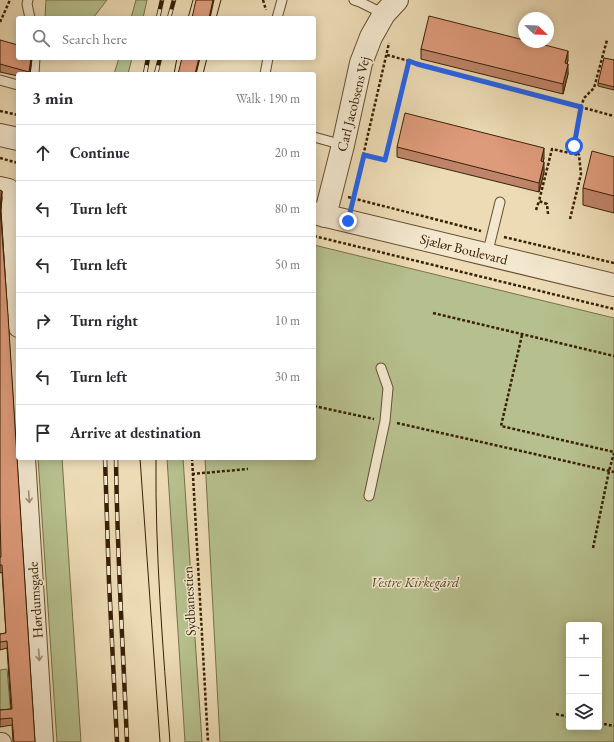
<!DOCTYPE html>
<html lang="en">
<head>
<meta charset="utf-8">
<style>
  :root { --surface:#fff; --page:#f2f2f3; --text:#2b2b33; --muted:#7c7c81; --line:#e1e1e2 }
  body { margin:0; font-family:"EB Garamond",serif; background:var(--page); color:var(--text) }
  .controls { position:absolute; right:12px; bottom:12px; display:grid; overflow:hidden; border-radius:4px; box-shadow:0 2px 10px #0003 }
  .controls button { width:36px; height:36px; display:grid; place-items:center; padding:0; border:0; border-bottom:1px solid var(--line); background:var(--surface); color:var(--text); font:20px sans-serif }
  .compass { position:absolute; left:518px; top:12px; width:36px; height:36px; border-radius:50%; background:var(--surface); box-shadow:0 2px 10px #0003; rotate:113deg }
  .stop { position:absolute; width:12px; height:12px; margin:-9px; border:3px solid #2563eb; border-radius:50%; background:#fff }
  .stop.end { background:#2563eb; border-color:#fff; box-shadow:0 1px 4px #0008 }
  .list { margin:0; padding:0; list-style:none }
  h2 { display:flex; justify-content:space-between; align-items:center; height:52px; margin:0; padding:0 16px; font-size:17px }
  h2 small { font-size:13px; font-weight:400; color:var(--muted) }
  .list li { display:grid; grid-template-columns:26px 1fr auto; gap:12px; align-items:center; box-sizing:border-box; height:56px; padding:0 16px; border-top:1px solid var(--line) }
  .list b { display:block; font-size:15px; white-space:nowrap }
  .list em { font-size:13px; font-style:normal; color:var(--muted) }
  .icon { flex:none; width:22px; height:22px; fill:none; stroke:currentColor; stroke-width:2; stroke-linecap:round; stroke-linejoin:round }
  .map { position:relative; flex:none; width:614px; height:742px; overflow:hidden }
  .search { position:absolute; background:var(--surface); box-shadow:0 2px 10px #0003; left:16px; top:16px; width:300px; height:44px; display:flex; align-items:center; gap:10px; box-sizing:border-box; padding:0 14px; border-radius:4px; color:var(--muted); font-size:15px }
  .panel { position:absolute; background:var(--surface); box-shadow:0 2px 10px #0003; left:16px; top:72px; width:300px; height:388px; border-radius:4px }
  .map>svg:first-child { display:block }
  .green { fill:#b6c08e; stroke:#787049; fill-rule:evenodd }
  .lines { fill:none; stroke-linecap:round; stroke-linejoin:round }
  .service-casing { stroke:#664f30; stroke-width:11 }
  .minor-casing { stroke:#664f30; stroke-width:20 }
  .tertiary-casing { stroke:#664f30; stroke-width:24 }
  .path { stroke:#392004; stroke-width:2.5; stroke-dasharray:3 2; stroke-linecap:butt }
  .service { stroke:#f3e8cf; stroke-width:9 }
  .minor { stroke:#f3e8cf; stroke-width:18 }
  .tertiary { stroke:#f3e8cf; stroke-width:22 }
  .tram { stroke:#392004; stroke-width:1 }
  .rail-casing { stroke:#392004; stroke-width:4.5 }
  .rail { stroke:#f3e8cf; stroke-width:3; stroke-dasharray:9; stroke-linecap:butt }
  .wall { fill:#bf856a; stroke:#392004 }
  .shaded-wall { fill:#9b6c56; stroke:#392004 }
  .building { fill:#de9b7b; stroke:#392004 }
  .oneway { stroke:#9f8e74 }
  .route { stroke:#2563eb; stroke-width:5 }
  .labels { text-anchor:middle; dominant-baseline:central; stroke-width:3; stroke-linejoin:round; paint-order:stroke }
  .street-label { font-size:14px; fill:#392004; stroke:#f3e8cf }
  .park-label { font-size:14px; font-style:italic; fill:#584826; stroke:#f3e8cf }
</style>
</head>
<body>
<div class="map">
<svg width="614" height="742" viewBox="0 0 614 742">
  <rect width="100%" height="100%" fill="#ecdbb5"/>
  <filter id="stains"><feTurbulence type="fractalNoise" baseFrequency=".005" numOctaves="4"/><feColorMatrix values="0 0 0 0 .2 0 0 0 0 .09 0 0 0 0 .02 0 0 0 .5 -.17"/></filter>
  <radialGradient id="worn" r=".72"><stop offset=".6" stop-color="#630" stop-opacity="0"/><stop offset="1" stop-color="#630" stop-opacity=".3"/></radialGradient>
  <!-- green -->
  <path class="green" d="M46,0H107L93,18H45Z
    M136,0H147L143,18H131Z
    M119,58H132L128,74H114Z
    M314,245L614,318V742H220L205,458H314ZM569,625H599V727H569Z
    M38,458H62L81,742H57Z
    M167,458H183L202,742H185Z
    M7,669L11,715L0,717V670Z"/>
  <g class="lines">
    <defs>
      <path id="service" d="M28,0L27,4L30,18
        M354,0L360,2L384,14
        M277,18L282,0
        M34,74L35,58
        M265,74L268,58
        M0,80L18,85
        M314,137L343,145
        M487,255L500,202
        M369,496L385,421L388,388L381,368"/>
      <path id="minor" d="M0,186L9,188L18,328
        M26,458L44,742
        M0,742H2"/>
      <path id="tertiary" d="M0,135L18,139
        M314,213L614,285
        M325,216L343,145L361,63L371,37L384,14L397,0"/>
    </defs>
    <!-- service casing -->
    <use href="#service" class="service-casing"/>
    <!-- minor casing -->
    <use href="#minor" class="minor-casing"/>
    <!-- tertiary casing -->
    <use href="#tertiary" class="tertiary-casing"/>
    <!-- path -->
    <path class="path" d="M263,0L266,10
      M0,22L10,0
      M387,55L614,116
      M0,111L18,115
      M364,155L385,160L409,61
      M0,158L18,163
      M348,197L481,231
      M352,204L389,43
      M536,210L539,201
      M548,214L547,204L539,201L552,149L578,155
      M570,219L581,174L579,155L574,146L581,107L584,98L594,88L607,40
      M314,236L614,309
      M504,237L614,263
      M433,313L614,356
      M522,335L501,426L614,452
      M314,406L374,419
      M397,423L614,472
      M192,458L208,742
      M192,474L248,469
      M593,548L609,471L614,453
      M556,714L569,717
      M599,723L614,726"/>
    <!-- service -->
    <use href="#service" class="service"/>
    <!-- minor -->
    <use href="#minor" class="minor"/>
    <!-- tertiary -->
    <use href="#tertiary" class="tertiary"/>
    <!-- tram -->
    <path class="tram" d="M188,18L193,0
      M216,18L221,0
      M174,74L177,58
      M203,74L207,58
      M140,458L160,742
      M156,458C155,553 163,648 170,742"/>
    <defs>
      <path id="rail" d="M158,18L162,0
        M169,18L174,0
        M145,74L148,58
        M156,74L160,58
        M105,458L109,582L117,742
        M116,458C117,553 123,647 127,742"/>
    </defs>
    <!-- rail casing -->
    <use href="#rail" class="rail-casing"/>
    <!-- rail -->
    <use href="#rail" class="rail"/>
  </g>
  <!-- wall -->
  <path class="wall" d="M0,40L32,58L30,74H18V76L0,72Z
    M421,49L568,60L567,64L568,74L563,94L421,59Z
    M614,60V90L598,86V83Z
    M397,147L544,158L543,162L544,172L539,192L397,157Z
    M614,157V213L583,205V188Z
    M0,190L2,198L1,211L35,742H13L12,725L0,727V710L11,709L7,648L0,650V634L6,633L2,572L0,573V557H1Z"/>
  <!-- shaded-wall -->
  <path class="shaded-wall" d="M213,0H214L210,18H209Z
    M568,51V60L565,73V63Z
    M31,58H32L30,74H29Z
    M199,58H200L196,74H195Z
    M568,64V74L563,94V84Z
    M544,148V158L541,171V161Z
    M544,162V172L539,192V183Z
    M2,191V198L0,214V207Z"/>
  <!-- building -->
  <path class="building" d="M196,0H213L209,18H192Z
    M429,16L524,40V42H533L568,51L565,63L568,64L563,84L421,49Z
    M0,40L18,45V58H31L29,72L0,64Z
    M182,58H199L195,74H178Z
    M604,58L614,60V87L598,83Z
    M405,113L544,148L541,161L544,162L539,183L397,147Z
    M592,151L614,157V196L583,188Z
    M0,190L2,191L0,207L8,315L35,742H14L12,718L0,719V710L12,709L7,641L0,642V634L6,633L2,565H0V557H1L0,517Z"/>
  <!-- one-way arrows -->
  <defs><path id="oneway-shaft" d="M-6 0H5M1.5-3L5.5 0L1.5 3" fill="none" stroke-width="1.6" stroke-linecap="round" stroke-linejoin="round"/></defs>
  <g class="oneway">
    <use href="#oneway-shaft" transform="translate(29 497) rotate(86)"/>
    <use href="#oneway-shaft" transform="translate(39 655) rotate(86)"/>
  </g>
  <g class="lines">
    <!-- route -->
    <path class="route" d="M348,221L364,155L385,160L409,61L417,64L581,107L574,146"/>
  </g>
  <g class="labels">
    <!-- street labels -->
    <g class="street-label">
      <text transform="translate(353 104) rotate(-76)">Carl Jacobsens Vej</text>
      <text transform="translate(464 249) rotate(14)">Sjælør Boulevard</text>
      <text transform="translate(35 600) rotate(-94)">Hørdumsgade</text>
      <text transform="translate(189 601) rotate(-93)">Sydbanestien</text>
    </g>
    <!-- park labels -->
    <g class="park-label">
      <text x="415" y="582">Vestre Kirkegård</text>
    </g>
  </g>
  <rect width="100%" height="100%" filter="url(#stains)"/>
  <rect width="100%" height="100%" fill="url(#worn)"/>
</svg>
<div class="controls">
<button>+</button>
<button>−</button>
<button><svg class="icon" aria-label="layers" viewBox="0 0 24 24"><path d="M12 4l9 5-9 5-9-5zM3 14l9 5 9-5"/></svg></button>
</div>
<svg class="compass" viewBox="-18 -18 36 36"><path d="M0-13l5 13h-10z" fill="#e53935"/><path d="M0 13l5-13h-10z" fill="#7c7c81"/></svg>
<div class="stop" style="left:574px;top:146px"></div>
<div class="stop end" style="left:348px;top:221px"></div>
<div class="search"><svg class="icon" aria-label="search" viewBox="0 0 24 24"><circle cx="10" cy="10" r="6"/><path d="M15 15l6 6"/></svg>Search here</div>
<section class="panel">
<h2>3 min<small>Walk · 190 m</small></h2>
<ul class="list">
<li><svg class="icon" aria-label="ahead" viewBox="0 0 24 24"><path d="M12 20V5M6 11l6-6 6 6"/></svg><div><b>Continue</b></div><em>20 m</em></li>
<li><svg class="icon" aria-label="left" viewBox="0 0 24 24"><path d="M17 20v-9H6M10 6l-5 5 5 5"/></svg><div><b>Turn left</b></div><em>80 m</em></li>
<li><svg class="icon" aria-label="left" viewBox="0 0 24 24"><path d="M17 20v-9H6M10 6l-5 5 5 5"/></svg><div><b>Turn left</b></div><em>50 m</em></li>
<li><svg class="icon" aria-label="right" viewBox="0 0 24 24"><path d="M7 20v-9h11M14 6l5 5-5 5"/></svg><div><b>Turn right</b></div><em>10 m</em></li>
<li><svg class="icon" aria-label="left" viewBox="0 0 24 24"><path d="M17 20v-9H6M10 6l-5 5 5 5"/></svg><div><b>Turn left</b></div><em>30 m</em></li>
<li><svg class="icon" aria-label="arrive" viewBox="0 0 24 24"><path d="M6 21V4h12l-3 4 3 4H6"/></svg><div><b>Arrive at destination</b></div></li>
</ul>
</section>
</div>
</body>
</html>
